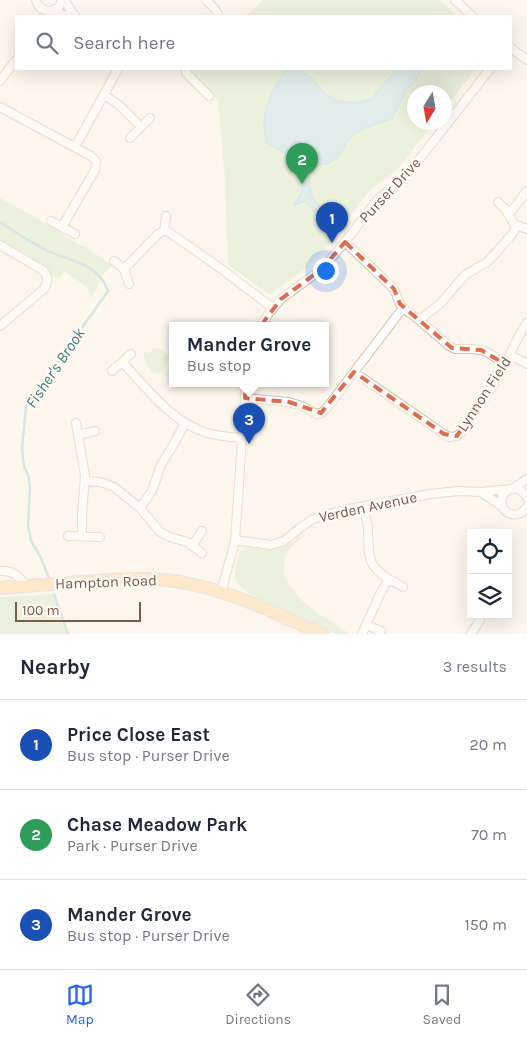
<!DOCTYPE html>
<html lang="en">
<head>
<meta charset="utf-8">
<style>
  :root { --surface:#fff; --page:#f6f6f7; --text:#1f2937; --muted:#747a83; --line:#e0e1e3; --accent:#2563eb }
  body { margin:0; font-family:Karla,sans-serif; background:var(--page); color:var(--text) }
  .controls { position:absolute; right:15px; bottom:15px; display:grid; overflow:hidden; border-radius:0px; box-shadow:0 5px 20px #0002 }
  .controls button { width:45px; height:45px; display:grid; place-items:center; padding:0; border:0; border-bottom:1px solid var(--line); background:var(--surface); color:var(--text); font:25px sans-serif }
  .compass { position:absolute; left:407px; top:85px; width:45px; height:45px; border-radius:50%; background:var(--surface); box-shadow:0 5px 20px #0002; rotate:191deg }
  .scale { position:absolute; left:15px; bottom:12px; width:126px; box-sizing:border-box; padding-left:5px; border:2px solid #7a5c4d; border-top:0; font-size:14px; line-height:18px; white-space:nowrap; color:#7a5c4d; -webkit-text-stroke:4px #fffaf3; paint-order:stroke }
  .you { position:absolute; left:325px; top:270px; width:18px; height:18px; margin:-12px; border:4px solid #fff; border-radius:50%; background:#1a73e8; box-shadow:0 0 0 8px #1a73e833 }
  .badge { display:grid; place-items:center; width:32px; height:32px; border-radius:50%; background:var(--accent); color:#fff; font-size:16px; font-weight:700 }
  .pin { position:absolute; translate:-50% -41px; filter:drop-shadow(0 1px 2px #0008) }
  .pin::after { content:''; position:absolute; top:26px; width:18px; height:15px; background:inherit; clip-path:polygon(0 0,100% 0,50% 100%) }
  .popup { position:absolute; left:169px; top:322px; width:160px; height:65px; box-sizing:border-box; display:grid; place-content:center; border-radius:0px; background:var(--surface); filter:drop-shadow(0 1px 4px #0005); font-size:16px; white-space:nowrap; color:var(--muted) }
  .popup b { font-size:19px; color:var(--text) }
  .popup::after { content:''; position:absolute; left:50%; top:100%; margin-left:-10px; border:10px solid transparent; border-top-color:var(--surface) }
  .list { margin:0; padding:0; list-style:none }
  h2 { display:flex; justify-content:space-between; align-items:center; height:65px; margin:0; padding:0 20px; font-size:21px }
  h2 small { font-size:16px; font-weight:400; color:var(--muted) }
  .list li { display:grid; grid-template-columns:32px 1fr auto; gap:15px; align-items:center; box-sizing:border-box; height:90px; padding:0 20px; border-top:1px solid var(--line) }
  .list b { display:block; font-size:19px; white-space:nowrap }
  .list p { margin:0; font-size:16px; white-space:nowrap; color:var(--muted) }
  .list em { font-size:16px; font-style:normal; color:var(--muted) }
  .icon { flex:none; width:28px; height:28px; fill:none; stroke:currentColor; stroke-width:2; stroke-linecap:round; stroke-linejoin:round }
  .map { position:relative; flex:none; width:527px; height:634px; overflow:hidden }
  .search { position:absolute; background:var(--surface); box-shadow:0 5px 20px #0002; left:15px; right:15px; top:15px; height:55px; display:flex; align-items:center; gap:12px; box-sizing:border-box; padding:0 18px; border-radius:0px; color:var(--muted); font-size:19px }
  .sheet { height:335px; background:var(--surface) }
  nav { display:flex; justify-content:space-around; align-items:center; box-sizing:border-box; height:70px; border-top:1px solid var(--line); background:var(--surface); font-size:14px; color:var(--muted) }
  nav a { display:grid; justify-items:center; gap:2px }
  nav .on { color:var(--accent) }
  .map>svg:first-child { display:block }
  .green { fill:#d8ecc9 }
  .water { fill:#bfe3e8; stroke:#a5d3da }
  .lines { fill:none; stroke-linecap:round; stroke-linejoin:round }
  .stream { stroke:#a5d3da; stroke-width:2.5 }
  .street-casing { stroke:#d1beb0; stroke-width:10 }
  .primary-casing { stroke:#dad1cd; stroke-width:14 }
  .street { stroke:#fff; stroke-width:8 }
  .primary { stroke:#fbd9a5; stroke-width:11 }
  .marked { fill:none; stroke:#dc6d51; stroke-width:4; stroke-dasharray:10 6; stroke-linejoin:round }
  .labels { text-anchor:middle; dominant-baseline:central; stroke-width:5; stroke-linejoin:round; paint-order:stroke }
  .street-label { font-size:15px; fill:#7a5c4d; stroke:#fffaf3 }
  .water-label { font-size:16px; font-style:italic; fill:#437c86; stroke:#fffaf3 }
</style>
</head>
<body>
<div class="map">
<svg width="527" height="634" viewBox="0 0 527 634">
  <rect width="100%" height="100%" fill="#fdf6ec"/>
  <!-- green -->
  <path class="green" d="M263,0H440L457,16H246Z
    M192,69H475L445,109L444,92H414V122L434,123L397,170L368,192L329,245L309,266L270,295L228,265L225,179L218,100L194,74Z
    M0,198L42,221L81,246H84L112,265L101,277L95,292L90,299L88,288L64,271L58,280L46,269L0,242Z
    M153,348L161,349L170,357L163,370L159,374L153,373L147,365L143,354L144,352L150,353Z
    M307,533L292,546L285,557L284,576L300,599L318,613L350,634H335L265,602L242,589L235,580V573L237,559L240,551L243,549L249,547L268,550L279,548L287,545Z
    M54,594L66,634H0V597Z"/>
  <!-- water -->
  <path class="water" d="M286,69H298L313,79L325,94L338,101L354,103L371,99L397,69H421L417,79L406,90L392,119L370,126L354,134L345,145L338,158L327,164L311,167L309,184L311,196L331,223L321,222L306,201L293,206L302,192L303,164L266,142C266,136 264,131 264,125C263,107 276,83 286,69Z"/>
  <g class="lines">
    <!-- stream -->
    <path class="stream" d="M0,222C15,232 30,242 46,250C70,262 98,262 108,291L26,407L22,447L23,460L25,469L28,474L30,488L28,525L31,541L40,556L49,578
      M54,594L68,634"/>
    <defs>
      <path id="street" d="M36,0C38,8 43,11 51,11L59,7L62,0
        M64,0L75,16
        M206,0L214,8L219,16
        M455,0L472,16
        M51,11L68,16
        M511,48L527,60
        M186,69V73L209,96
        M0,81L16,60
        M104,95L119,105L141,127
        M0,107L91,156L96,161L95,170L62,227
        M130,138L150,118
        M75,147L118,69
        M498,202L506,210L514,224L527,229
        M509,214L527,191
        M51,221L75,234
        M164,231L166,216
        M345,242L394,289L400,304L403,308L419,320L449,346L455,349H471L481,350L487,352L505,364
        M0,245L44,271C49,278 48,282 44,289L0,326
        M114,261L124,269L129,284
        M124,269L158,234L164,231H167L216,265L273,308
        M419,320L440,304L465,275L487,262L494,255L513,233L517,226
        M261,325L269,313L281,299L322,269L345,242L378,199L399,183L407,175L490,69
        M510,355L527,364
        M122,362C147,388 171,422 207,433C218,436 230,437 241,438
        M112,371L131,354
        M354,372L444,434L449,437L457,436L461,433C474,412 490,392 502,371C511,355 516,337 527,323
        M245,398L289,402L304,407L316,414L321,413L326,409L403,308
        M76,423L85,475L82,516V536
        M78,435L95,431
        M85,481L100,482L114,487L140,508L160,532L170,537L187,542L202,553
        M512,489L527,479
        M481,492L503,507
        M527,498C524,492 521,489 515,488C510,488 507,490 504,494C493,508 517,525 527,506
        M140,508L152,491L161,465L175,442L185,423
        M68,536L100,537
        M235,540L271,545L284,541L300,528L313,519L343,510L430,494L458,491L481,492L510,489
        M192,546L202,531
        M0,571C13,570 19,576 26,586
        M389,579L403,587
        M221,592L233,549L235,540L246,383
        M366,625L381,631
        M362,634L380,594L389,579C366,566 369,554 368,531C368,523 365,515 364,507
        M471,634L480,620"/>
      <path id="primary" d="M0,588C27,586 53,584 80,582C117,579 154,576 190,584C236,593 279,615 322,634"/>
    </defs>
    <!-- street casing -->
    <use href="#street" class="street-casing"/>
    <!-- primary casing -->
    <use href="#primary" class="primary-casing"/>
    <!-- street -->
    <use href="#street" class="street"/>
    <!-- primary -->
    <use href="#primary" class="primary"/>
  </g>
  <!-- marked area -->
  <path d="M0 0H527V634H0ZM345,242L394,289L400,304L452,348L481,350L505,364L457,436L444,434L354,372L321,413L289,402L245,398L248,355L265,320L281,299L322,269Z" fill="#fdf6ec" fill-opacity=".55" fill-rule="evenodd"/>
  <path class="marked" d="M345,242L394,289L400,304L452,348L481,350L505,364L457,436L444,434L354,372L321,413L289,402L245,398L248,355L265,320L281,299L322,269Z"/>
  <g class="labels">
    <!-- street labels -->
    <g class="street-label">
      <text transform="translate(390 190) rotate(-47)">Purser Drive</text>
      <text transform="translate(484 394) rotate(-57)">Lynnon Field</text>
      <text transform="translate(368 507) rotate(-12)">Verden Avenue</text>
      <text transform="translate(106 582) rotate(-2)">Hampton Road</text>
    </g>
    <!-- water labels -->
    <g class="water-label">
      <text transform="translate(55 368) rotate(-56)">Fisher's Brook</text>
    </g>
  </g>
</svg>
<div class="controls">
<button><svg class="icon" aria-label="locate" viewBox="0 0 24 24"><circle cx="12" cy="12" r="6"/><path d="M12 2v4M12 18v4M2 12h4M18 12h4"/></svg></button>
<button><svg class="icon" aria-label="layers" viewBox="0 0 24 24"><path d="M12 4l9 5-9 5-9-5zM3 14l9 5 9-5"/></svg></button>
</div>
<svg class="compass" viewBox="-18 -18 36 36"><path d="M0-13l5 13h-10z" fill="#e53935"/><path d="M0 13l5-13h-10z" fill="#747a83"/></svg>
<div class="scale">100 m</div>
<div class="you"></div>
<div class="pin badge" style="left:332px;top:243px;background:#1a4fb4">1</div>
<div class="pin badge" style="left:302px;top:184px;background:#2e9e5b">2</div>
<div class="pin badge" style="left:249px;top:444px;background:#1a4fb4">3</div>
<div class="popup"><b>Mander Grove</b>Bus stop</div>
<div class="search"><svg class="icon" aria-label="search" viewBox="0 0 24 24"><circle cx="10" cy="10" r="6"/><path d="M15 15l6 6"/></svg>Search here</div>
</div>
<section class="sheet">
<h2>Nearby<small>3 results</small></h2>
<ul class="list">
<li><span class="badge" style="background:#1a4fb4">1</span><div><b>Price Close East</b><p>Bus stop · Purser Drive</p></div><em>20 m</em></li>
<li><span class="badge" style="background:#2e9e5b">2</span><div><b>Chase Meadow Park</b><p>Park · Purser Drive</p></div><em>70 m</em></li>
<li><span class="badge" style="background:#1a4fb4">3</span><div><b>Mander Grove</b><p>Bus stop · Purser Drive</p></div><em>150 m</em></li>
</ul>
</section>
<nav>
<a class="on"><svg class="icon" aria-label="map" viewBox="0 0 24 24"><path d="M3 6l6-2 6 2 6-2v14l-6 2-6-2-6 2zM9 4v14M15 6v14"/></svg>Map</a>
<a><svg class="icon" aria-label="directions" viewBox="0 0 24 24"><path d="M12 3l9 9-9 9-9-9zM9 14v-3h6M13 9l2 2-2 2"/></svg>Directions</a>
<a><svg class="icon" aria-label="saved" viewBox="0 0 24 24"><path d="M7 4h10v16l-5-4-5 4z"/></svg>Saved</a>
</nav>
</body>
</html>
